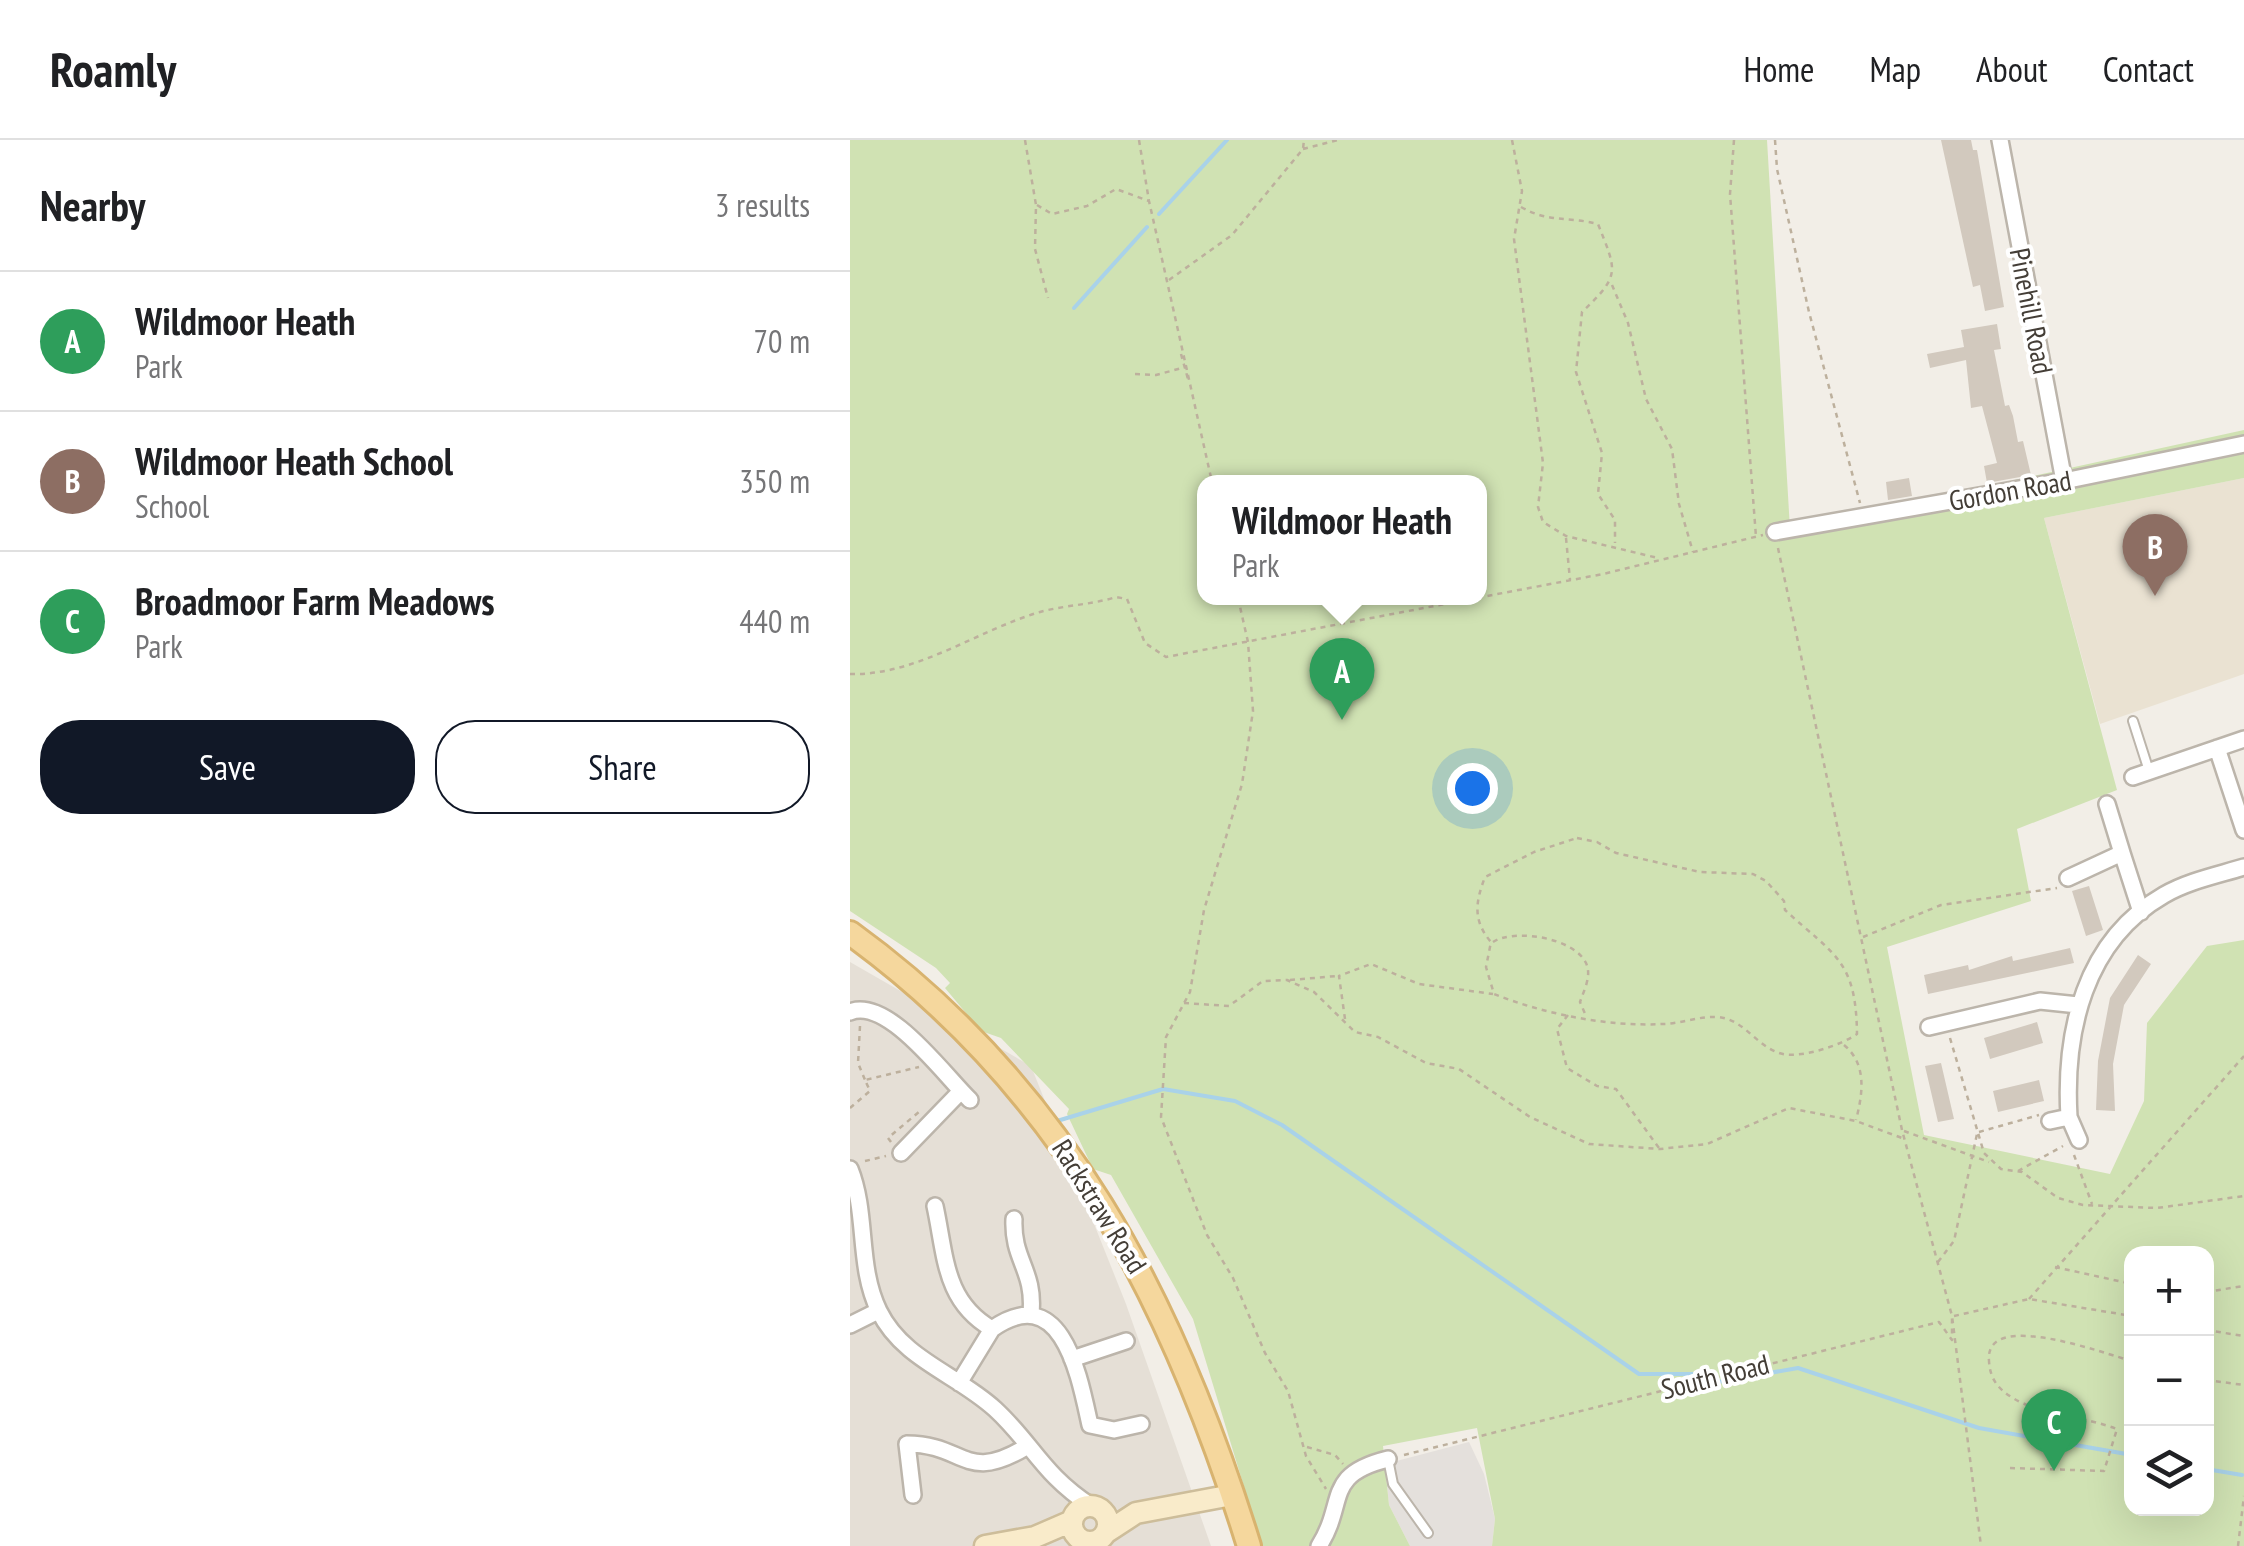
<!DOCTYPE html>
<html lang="en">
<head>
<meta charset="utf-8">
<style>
  :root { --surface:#fff; --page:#f2f2f2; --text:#202124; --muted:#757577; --line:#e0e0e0; --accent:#111827 }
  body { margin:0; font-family:"PT Sans Narrow",sans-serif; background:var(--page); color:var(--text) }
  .controls { position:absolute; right:30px; bottom:30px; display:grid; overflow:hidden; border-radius:20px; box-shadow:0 10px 40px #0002 }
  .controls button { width:90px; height:90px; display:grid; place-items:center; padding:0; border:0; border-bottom:2px solid var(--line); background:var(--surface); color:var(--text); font:50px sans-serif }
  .you { position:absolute; left:622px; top:648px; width:35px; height:35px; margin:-25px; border:8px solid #fff; border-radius:50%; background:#1a73e8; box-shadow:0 0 0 15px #1a73e833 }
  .badge { display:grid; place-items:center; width:65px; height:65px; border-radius:50%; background:var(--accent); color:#fff; font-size:32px; font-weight:700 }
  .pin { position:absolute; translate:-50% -82px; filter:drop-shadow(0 2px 5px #0008) }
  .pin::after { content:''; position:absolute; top:52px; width:35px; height:30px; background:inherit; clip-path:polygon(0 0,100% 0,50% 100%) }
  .popup { position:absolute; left:347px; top:335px; width:290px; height:130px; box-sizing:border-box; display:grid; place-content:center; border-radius:20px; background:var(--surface); filter:drop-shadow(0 2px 8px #0005); font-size:32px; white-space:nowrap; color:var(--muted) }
  .popup b { font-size:38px; color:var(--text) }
  .popup::after { content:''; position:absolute; left:50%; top:100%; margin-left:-20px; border:20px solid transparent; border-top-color:var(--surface) }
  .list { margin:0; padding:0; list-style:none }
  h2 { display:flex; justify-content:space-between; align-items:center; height:130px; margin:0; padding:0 40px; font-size:42px }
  h2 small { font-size:32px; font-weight:400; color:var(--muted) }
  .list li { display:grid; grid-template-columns:65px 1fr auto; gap:30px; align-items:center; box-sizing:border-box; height:140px; padding:0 40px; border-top:2px solid var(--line) }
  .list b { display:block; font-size:38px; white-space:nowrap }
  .list p { margin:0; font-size:32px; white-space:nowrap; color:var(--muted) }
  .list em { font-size:32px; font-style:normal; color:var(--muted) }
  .actions { display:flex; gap:20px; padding:30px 40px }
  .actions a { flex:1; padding:22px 0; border:2px solid var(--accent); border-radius:40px; text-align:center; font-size:35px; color:var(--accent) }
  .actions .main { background:var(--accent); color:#fff }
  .icon { flex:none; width:55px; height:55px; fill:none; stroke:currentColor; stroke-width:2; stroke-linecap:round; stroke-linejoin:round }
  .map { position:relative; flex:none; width:1394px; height:1406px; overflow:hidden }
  header { display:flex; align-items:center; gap:60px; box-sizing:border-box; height:140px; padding:0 50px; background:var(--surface); border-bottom:2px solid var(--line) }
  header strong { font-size:48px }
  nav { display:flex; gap:55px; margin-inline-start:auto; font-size:35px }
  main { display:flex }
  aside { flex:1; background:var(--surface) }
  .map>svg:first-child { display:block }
  .residential { fill:#e5dfd6 }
  .industrial { fill:#e4e0dc }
  .education { fill:#eae2d2 }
  .green { fill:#d0e2b3; fill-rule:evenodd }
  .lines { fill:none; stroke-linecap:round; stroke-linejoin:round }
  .stream { stroke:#a9d2e9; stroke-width:4 }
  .building { fill:#d2c9be }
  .lane-casing { stroke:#bcb5ab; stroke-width:12 }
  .street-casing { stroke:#bcb5ab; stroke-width:20 }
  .secondary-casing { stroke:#cdbd9a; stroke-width:25 }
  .primary-casing { stroke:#d8b36f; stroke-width:28 }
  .path { stroke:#bdb09d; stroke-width:2.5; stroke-dasharray:5 5; stroke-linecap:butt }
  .lane { stroke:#fff; stroke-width:8 }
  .street { stroke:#fff; stroke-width:15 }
  .secondary { stroke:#f9ebca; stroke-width:20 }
  .primary { stroke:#f5d79d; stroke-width:22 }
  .labels { text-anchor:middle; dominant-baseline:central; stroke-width:8; stroke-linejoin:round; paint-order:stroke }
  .street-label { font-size:28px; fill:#443e37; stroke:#fff }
</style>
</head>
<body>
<header>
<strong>Roamly</strong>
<nav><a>Home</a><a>Map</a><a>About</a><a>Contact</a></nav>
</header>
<main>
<aside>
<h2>Nearby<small>3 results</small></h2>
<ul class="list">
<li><span class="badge" style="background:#2e9e5b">A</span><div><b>Wildmoor Heath</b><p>Park</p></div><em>70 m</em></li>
<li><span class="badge" style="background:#8d6e63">B</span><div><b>Wildmoor Heath School</b><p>School</p></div><em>350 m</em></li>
<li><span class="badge" style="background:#2e9e5b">C</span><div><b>Broadmoor Farm Meadows</b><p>Park</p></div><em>440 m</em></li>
</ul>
<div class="actions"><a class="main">Save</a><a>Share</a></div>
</aside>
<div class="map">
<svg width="1394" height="1406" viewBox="0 0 1394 1406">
  <rect width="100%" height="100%" fill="#f2eee7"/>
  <!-- residential -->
  <path class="residential" d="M0,822L181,926L276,1164L361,1406H0Z"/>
  <!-- industrial -->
  <path class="industrial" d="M619,1302L634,1334L645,1379L642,1406H560L539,1365L535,1324Z"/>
  <!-- education -->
  <path class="education" d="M1394,338V534L1250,584L1194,378Z"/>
  <!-- green -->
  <path class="green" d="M0,0H917L940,389L1394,290V338L1194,378L1267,650L1167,689L1181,761L1037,807L1074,995L1260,1034L1294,961L1297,883L1357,806L1394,800V1406H642L645,1379L627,1288L533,1306L539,1365L560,1406H412L343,1179L261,1035L243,1029L217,974L219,969L151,898L131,891L95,848L100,843L86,828L0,771ZM354,342H630V458H354ZM1282,1114H1356V1368H1282Z"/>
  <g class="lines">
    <!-- stream -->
    <path class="stream" d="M309,74L377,0
      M224,168L297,87
      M207,981L313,949L385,961L432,985L789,1234H856L868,1242L948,1228L1129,1288L1282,1315
      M1356,1329L1392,1335"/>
  </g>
  <!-- building -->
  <path class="building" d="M1091,0H1121L1123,10H1127L1154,167L1135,171L1130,145L1123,147Z
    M1147,184L1151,209L1144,210L1155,266L1159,265L1163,276L1168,302L1173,301L1181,335L1137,343L1134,326L1147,323L1132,266L1121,268L1116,220L1080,228L1077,214L1114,207L1111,190Z
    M1059,338L1062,356L1038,360L1036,342Z
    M1239,746L1253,790L1236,796L1222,751Z
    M1220,808L1224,823L1078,854L1074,835L1118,825L1119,830L1162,816L1163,821Z
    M1288,815L1301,824L1274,865L1263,924L1265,971L1246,970L1248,921L1260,858Z
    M1187,882L1193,903L1140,919L1134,898Z
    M1091,923L1104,979L1088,982L1075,926Z
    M1189,940L1194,961L1148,972L1143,951Z"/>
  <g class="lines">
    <defs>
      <path id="lane" d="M1283,581L1299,631
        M538,1319L543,1344L578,1393"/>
      <path id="street" d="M1150,0L1214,341
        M925,392L1214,341L1394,304
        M1367,608L1394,690
        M1283,637L1394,599
        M1257,664L1272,713
        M1218,738L1272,713L1291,772
        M0,872C38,857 94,935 120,960
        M1079,887L1190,861L1228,865
        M1219,977L1229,1000
        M1200,981L1219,977C1214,892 1234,801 1314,755C1338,741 1368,735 1394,727
        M51,1013L111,951
        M0,1029C18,1074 7,1126 29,1171C53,1220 107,1234 145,1269C183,1304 192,1334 241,1366
        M85,1066C96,1117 94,1161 142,1189C212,1140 229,1235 240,1285L264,1290L291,1284
        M164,1079C162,1120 185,1130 181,1173
        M0,1185L28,1171
        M222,1219L276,1201
        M109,1243L142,1189
        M63,1355L57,1304C115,1304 115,1344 176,1307
        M237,1403L240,1406
        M469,1406C497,1362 473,1335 538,1319"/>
      <path id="secondary" d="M222 1384a18 18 0 1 1 36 0a18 18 0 1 1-36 0Z
        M257,1392L286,1373L382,1355
        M135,1406L185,1397L222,1381"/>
      <path id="primary" d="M0,793C214,948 323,1160 399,1406"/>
    </defs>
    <!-- lane casing -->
    <use href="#lane" class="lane-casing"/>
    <!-- street casing -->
    <use href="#street" class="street-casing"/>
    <!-- secondary casing -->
    <use href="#secondary" class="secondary-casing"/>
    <!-- primary casing -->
    <use href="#primary" class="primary-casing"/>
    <!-- path -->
    <path class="path" d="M175,0L186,65L185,109L198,158
      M289,0L299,61L362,342
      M662,0L672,51L664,99L693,323L688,367L693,382L716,396L808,418
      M884,0L880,54L906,397
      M925,0L927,29L959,172L1010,363
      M453,9L488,0
      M187,65L202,74L237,66L266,49L299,61
      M671,67C699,83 717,76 748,84C767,132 771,135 732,172L726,232L752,313L748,354L765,380V403
      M319,140L382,95L453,9L454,0
      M762,145L778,183L796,259L822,309L829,364L843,412
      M331,214L338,239
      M285,234L306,235L332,228
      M716,398L720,440
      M928,408L1052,990L1102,1176L1131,1406
      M388,458L398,502L403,571L392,644L354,770L340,852L316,897L311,977L357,1095L383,1138L415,1213L438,1251L456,1316L476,1349
      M0,534C66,536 128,490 190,472C215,465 241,465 266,457L277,459L295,503L316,517L753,434L913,395
      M727,698L747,702L766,713L850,732L903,734L916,741L934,761L935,770C985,816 1006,820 1007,894C991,905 953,918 933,914C906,908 895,878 866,877C849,876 830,884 812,884C759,887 694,874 644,854L636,827L641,802C623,781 625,763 635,737L684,712Z
      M1013,797L1091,765L1207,748
      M643,802C665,788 724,798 736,823C742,836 734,850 730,862L736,876
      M440,840L487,836
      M334,863L379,866L413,841L437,840L464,852L505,892L528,897L576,923L609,929L680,977L739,1004L810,1009L857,1004L939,968L1006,981L1052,998
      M718,875L707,889L717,928L747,946L766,949L809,1008
      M495,879L489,836L521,824L569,844L643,854
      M10,886L8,923L15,940
      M1100,898L1134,1013L1151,1029L1172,1032L1208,1058L1233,1065L1307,1068L1394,1056
      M994,905C1017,924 1013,953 1006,980
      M0,968L20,951L15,940L69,927
      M1054,991L1139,1022
      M1129,992L1189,975
      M41,1002L38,998L70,971
      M1224,1015L1242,1064
      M15,1021L36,1016
      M1168,1031L1213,1006
      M1088,1122L1104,1101L1127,994
      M1205,1127L1282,1144
      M1356,1152L1394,1146
      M1179,1159L1394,916
      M1104,1176L1179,1159L1282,1176
      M1356,1190L1394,1196
      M1356,1240L1394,1245
      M457,1307L485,1315L493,1324
      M554,1315L1089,1182L1102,1200V1177
      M1160,1328L1254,1331L1267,1289C1236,1277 1188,1274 1163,1258C1148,1249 1140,1239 1139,1221C1134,1168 1255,1214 1282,1221
      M1388,1406L1394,1356"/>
    <!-- lane -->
    <use href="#lane" class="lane"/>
    <!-- street -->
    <use href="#street" class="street"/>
    <!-- secondary -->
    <use href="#secondary" class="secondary"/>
    <!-- primary -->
    <use href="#primary" class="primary"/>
  </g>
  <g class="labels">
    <!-- street labels -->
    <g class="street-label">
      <text transform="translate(1182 171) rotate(79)">Pinehill Road</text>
      <text transform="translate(1160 350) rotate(-10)">Gordon Road</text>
      <text transform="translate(250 1066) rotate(58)">Rackstraw Road</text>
      <text transform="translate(865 1236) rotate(-14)">South Road</text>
    </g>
  </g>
</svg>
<div class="controls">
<button>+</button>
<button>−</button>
<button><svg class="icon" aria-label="layers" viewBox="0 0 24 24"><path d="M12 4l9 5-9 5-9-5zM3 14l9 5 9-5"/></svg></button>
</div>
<div class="you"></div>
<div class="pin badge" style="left:492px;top:580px;background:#2e9e5b">A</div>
<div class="popup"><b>Wildmoor Heath</b>Park</div>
<div class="pin badge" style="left:1305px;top:456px;background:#8d6e63">B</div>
<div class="pin badge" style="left:1204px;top:1331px;background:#2e9e5b">C</div>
</div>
</main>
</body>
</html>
